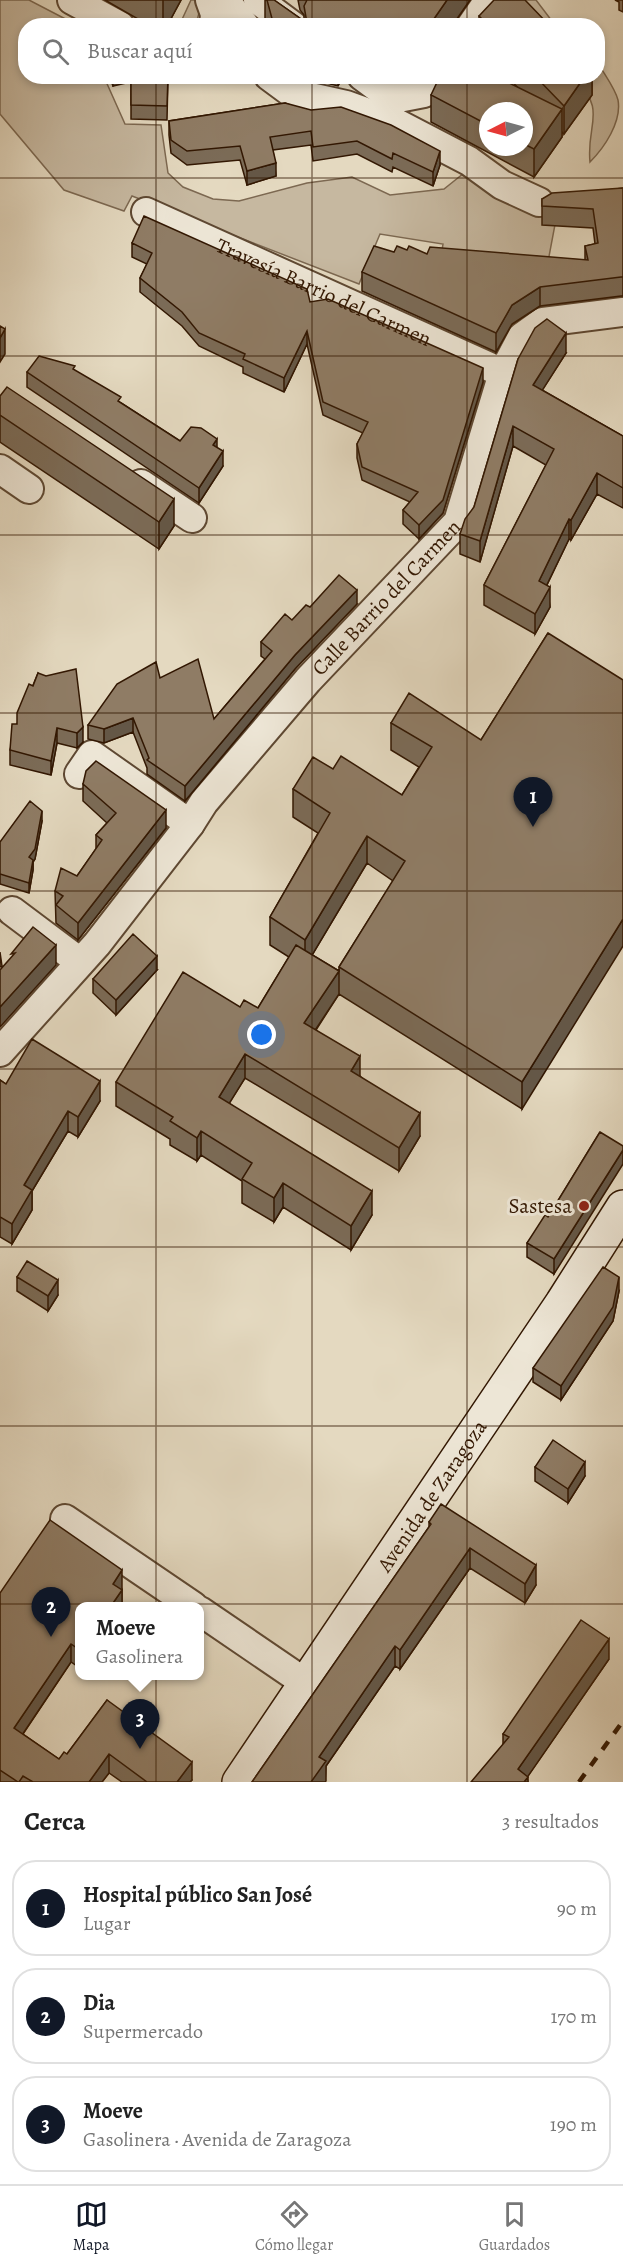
<!DOCTYPE html>
<html lang="es">
<head>
<meta charset="utf-8">
<style>
  :root { --surface:#fff; --page:#f6f6f6; --text:#222; --muted:#767676; --line:#e0e0e0; --accent:#111827 }
  body { margin:0; font-family:Alegreya,serif; background:var(--page); color:var(--text) }
  .compass { position:absolute; left:479px; top:102px; width:54px; height:54px; border-radius:50%; background:var(--surface); box-shadow:0 3px 9px #0003; rotate:264deg }
  .you { position:absolute; left:262px; top:1035px; width:21px; height:21px; margin:-15px; border:4px solid #fff; border-radius:50%; background:#1a73e8; box-shadow:0 0 0 9px #1a73e833 }
  .badge { display:grid; place-items:center; width:39px; height:39px; border-radius:50%; background:var(--accent); color:#fff; font-size:20px; font-weight:700 }
  .pin { position:absolute; translate:-50% -50px; filter:drop-shadow(0 2px 3px #0008) }
  .pin::after { content:''; position:absolute; top:32px; width:21px; height:18px; background:inherit; clip-path:polygon(0 0,100% 0,50% 100%) }
  .popup { position:absolute; left:75px; top:1602px; width:129px; height:78px; box-sizing:border-box; display:grid; place-content:center; border-radius:12px; background:var(--surface); filter:drop-shadow(0 2px 4px #0005); font-size:20px; white-space:nowrap; color:var(--muted) }
  .popup b { font-size:22px; color:var(--text) }
  .popup::after { content:''; position:absolute; left:50%; top:100%; margin-left:-12px; border:12px solid transparent; border-top-color:var(--surface) }
  .list { margin:0; padding:0; list-style:none }
  h2 { display:flex; justify-content:space-between; align-items:center; height:78px; margin:0; padding:0 24px; font-size:26px }
  h2 small { font-size:20px; font-weight:400; color:var(--muted) }
  .list li { display:grid; grid-template-columns:39px 1fr auto; gap:18px; align-items:center; box-sizing:border-box; height:96px; margin:0 12px 12px; padding:0 12px; border:2px solid var(--line); border-radius:24px }
  .list b { display:block; font-size:22px; white-space:nowrap }
  .list p { margin:0; font-size:20px; white-space:nowrap; color:var(--muted) }
  .list em { font-size:20px; font-style:normal; color:var(--muted) }
  .icon { flex:none; width:33px; height:33px; fill:none; stroke:currentColor; stroke-width:2; stroke-linecap:round; stroke-linejoin:round }
  .map { position:relative; flex:none; width:623px; height:1782px; overflow:hidden }
  .search { position:absolute; background:var(--surface); box-shadow:0 3px 9px #0003; left:18px; right:18px; top:18px; height:66px; display:flex; align-items:center; gap:15px; box-sizing:border-box; padding:0 21px; border-radius:24px; color:var(--muted); font-size:22px }
  .sheet { height:402px; background:var(--surface) }
  nav { display:flex; justify-content:space-around; align-items:center; box-sizing:border-box; height:84px; border-top:2px solid var(--line); background:var(--surface); font-size:16px; color:var(--muted) }
  nav a { display:grid; justify-items:center; gap:3px }
  nav .on { color:var(--accent) }
  .map>svg:first-child { display:block }
  .green { fill:#c6b8a0; stroke:#7c6851; stroke-width:1.5 }
  .lines { fill:none; stroke-linecap:round; stroke-linejoin:round }
  .street-casing { stroke:#5e4832; stroke-width:32 }
  .secondary-casing { stroke:#321702; stroke-width:36 }
  .street { stroke:#ede6d6; stroke-width:28 }
  .secondary { stroke:#ede6d6; stroke-width:33 }
  .rail { stroke:#321702; stroke-width:4.5; stroke-dasharray:10 10; stroke-linecap:butt }
  .wall { fill:#7b6b57; stroke:#321702; stroke-width:1.5; fill-rule:evenodd }
  .shaded-wall { fill:#645747; stroke:#321702; stroke-width:1.5 }
  .building { fill:#8f7c65; stroke:#321702; stroke-width:1.5 }
  .grid { fill:none; stroke:#321702; stroke-width:1.5; stroke-opacity:0.55 }
  .poi-dot { fill:#8f2418; stroke:#ede6d6; stroke-width:2 }
  .labels { text-anchor:middle; dominant-baseline:central; stroke-width:6; stroke-linejoin:round; paint-order:stroke }
  .street-label { font-size:21px; fill:#321702; stroke:#ede6d6 }
  .poi-label { font-size:21px; fill:#321702; stroke:#ede6d6; text-anchor:end }
</style>
</head>
<body>
<div class="map">
<svg width="623" height="1782" viewBox="0 0 623 1782">
  <rect width="100%" height="100%" fill="#e4d9c0"/>
  <filter id="stains"><feTurbulence type="fractalNoise" baseFrequency=".00333" numOctaves="4"/><feColorMatrix values="0 0 0 0 .2 0 0 0 0 .09 0 0 0 0 .02 0 0 0 .5 -.17"/></filter>
  <radialGradient id="worn" r=".72"><stop offset=".6" stop-color="#630" stop-opacity="0"/><stop offset="1" stop-color="#630" stop-opacity=".3"/></radialGradient>
  <!-- green -->
  <path class="green" d="M0,0H29L77,25L26,26V76L104,77L125,124L161,125L168,173L183,187L213,199L239,201L307,183L352,177L390,195L444,189L464,173L557,214L547,267L440,262L443,244L380,234L359,284L132,196L124,211L64,190L0,114Z
    M191,0H197L199,13L196,24L179,26Z
    M499,0H536L555,25H523Z
    M598,63C604,74 615,88 618,100C622,122 604,148 590,162C586,123 608,112 574,77L598,76Z"/>
  <g class="lines">
    <defs>
      <g id="street">
        <path d="M72,0L120,26"/>
        <path d="M210,0L215,14L214,26"/>
        <path d="M225,0L245,26"/>
        <path d="M258,0L293,26"/>
        <path d="M471,26L489,0"/>
        <path d="M269,76L292,93L346,105L398,124L469,161L502,185L539,202"/>
        <path d="M362,76L393,99L424,93L435,76"/>
        <path id="s1" d="M146,212L503,373"/>
        <path d="M0,469L29,489"/>
        <path d="M141,484L192,518"/>
        <path d="M79,774L92,755L190,824"/>
        <path d="M12,911L80,962"/>
        <path id="s2" d="M0,1052L97,944L190,824L204,802L308,680L458,522L503,373L522,337L543,322L623,312"/>
        <path d="M65,1519L193,1606"/>
        <path d="M200,1611L307,1684"/>
      </g>
      <g id="secondary">
        <path id="s3" d="M239,1782L562,1303L623,1207"/>
      </g>
    </defs>
    <!-- street casing -->
    <use href="#street" class="street-casing"/>
    <!-- secondary casing -->
    <use href="#secondary" class="secondary-casing"/>
    <!-- street -->
    <use href="#street" class="street"/>
    <!-- secondary -->
    <use href="#secondary" class="secondary"/>
    <!-- rail -->
    <path class="rail" d="M579,1782L623,1721"/>
  </g>
  <!-- wall -->
  <path class="wall" d="M105,0H181L167,26H150Z
    M265,0H274L304,21V15L300,10L298,0H470L452,26H265Z
    M615,0H623V12L619,10V2Z
    M479,16L550,26H479Z
    M109,76H131L113,86Z
    M131,76H168L167,120L131,119Z
    M297,76H343L338,86Z
    M390,76H415L396,81Z
    M507,76H592V95L564,134L562,132V137L534,177L431,122V95L518,88ZM488,111H524V147H488Z
    M285,103L440,165L433,186L393,167L392,172L357,154L313,161L311,145L273,150L276,176L247,185L240,160L187,165L171,153L169,135V121Z
    M623,188V296H621L540,306L512,324L496,352L362,291V272L394,252L407,250L427,254L585,260V246L595,244L593,228L542,225V199Z
    M132,243L310,302L483,382L443,513L419,539L403,524V510L410,502L362,480L357,458V444L363,433L323,415L307,344L284,392L243,373V367L199,346L182,326L140,292V278L147,264L132,257Z
    M566,353L542,390L623,436V508L597,494L571,540L569,539L547,585L550,607L535,634L484,605V585L546,465L513,446L480,562L460,554V534L474,507L518,359Z
    M75,371L121,403L180,441L223,466L199,503L27,387V372Z
    M0,396L174,526L159,549L0,442Z
    M357,604L295,669L185,801L147,774V768L133,732L104,743L88,739V725L160,678L214,719L265,659L261,656V642L292,620L310,607Z
    M548,633L522,1109L339,994L316,1030L360,1076L420,1136L399,1171L245,1078L229,1103L372,1215L351,1250L283,1207L274,1222L242,1203V1181L201,1155L197,1161L170,1145V1139L116,1106V1082L240,1007L258,1008L289,957L270,945V917L318,833L293,817V789L333,769L402,795L419,767L391,750V723L481,740ZM367,863L393,881L339,967V971L312,955Z
    M38,673L83,742L77,748L57,743L51,775L10,765V750L17,724Z
    M83,784L166,828L78,940L56,923L55,891L77,876L96,849V835L107,823L83,801Z
    M42,821L35,859L33,862V870L29,893L0,884V842Z
    M157,970L116,1015L93,993V979Z
    M0,1080L6,1084L100,1101L78,1137L68,1131L32,1191V1210L12,1244L0,1237Z
    M600,1132L554,1274L527,1257V1243L548,1217Z
    M17,1277L58,1295L48,1311L17,1291Z
    M619,1291L613,1321L561,1400L533,1382V1368Z
    M535,1467L585,1476L568,1503L535,1481Z
    M429,1522L536,1585L525,1603L470,1568L400,1669L395,1666L326,1766L325,1782H252L429,1527Z
    M122,1589V1606H80V1668L71,1662L23,1734L59,1759L67,1754L107,1700L192,1780L190,1782H122L109,1773L102,1782H0V1593Z
    M609,1659L527,1777L528,1782L503,1744V1734Z"/>
  <!-- shaded-wall -->
  <path class="shaded-wall" d="M163,0H181L167,26H163Z
    M447,0H470L452,26H429Z
    M113,76H131V82L113,86Z
    M338,76H343L338,86Z
    M585,76H592V95L564,134V106Z
    M562,109V137L534,177V149Z
    M440,151V165L433,186V172Z
    M276,163V176L247,185V171Z
    M540,287V306L512,324L496,352V333L512,305Z
    M5,329V354L0,362V338Z
    M307,331V344L284,392V378Z
    M566,333V353L533,405V385Z
    M483,368V382L443,513L419,539V525Z
    M513,426V446L480,562V541Z
    M217,439V454L213,445Z
    M223,451V466L199,503V488Z
    M597,473V494L571,540V520Z
    M174,499V526L159,549V522Z
    M569,519V539L539,601V581Z
    M550,587V607L535,634V614Z
    M357,590V604L295,669L185,801V786L295,655Z
    M133,718V732L104,743V729Z
    M83,727V742L77,748V733Z
    M57,728V743L51,775V761Z
    M166,810V828L78,940V923Z
    M42,811V821L35,859L33,862V870L29,893V857Z
    M367,836V863L305,967V940Z
    M623,919V946L522,1109V1082Z
    M56,945V965L0,1027V1007Z
    M157,956V970L116,1015V1000Z
    M339,971V994L304,1047V1023Z
    M245,1054V1078L219,1120V1097Z
    M360,1056V1080L351,1071Z
    M100,1081V1101L78,1137V1117Z
    M68,1111V1131L32,1191V1210L12,1244V1224L24,1185Z
    M420,1113V1136L399,1171V1148Z
    M201,1131V1155L197,1161V1138Z
    M623,1150V1164L554,1274V1259Z
    M283,1183V1207L274,1222V1198Z
    M372,1191V1215L351,1250V1226Z
    M619,1277V1291L613,1321L561,1400V1386Z
    M58,1280V1295L48,1311V1296Z
    M585,1462V1476L568,1503V1489Z
    M470,1548V1568L400,1669V1650Z
    M536,1565V1585L525,1603V1584Z
    M122,1570V1589L113,1602V1584Z
    M122,1590V1606H111Z
    M609,1639V1659L524,1782L528,1777V1782H518V1769Z
    M71,1644V1662L14,1747V1728Z
    M395,1646V1666L326,1766V1781L325,1782H311L319,1757Z
    M109,1754V1773L102,1782H89Z
    M192,1762V1780L190,1782H177Z"/>
  <!-- building -->
  <path class="building" d="M267,0H274L307,23L304,6L307,0H447L429,26H274Z
    M494,0H525L550,26H484L483,25L485,22L479,16Z
    M131,76H168L167,106L131,105Z
    M440,76H495L562,109L534,149L524,144V111H488V125L431,95Z
    M535,76H585L564,106Z
    M285,103L311,110L341,107L391,125L440,151L433,172L393,153L392,159L357,141L313,147L311,131L270,137L276,163L247,171L240,146L187,151L171,140L169,121Z
    M623,188V277H621L540,287L512,305L496,333L362,272L374,246L394,252L397,246L407,250L409,246L427,254L430,247L588,260L585,246L598,243L593,209L542,206V199L552,193Z
    M144,216L307,289L310,302L328,299L483,368L443,500L419,525L403,510L418,492L362,467L357,444L368,422L323,402L307,331L284,378L243,359L245,354L199,333L182,312L140,278L152,253L132,243Z
    M547,319L566,333L533,385L623,436V488L597,473L571,520L569,519L539,581L550,587L535,614L484,585L554,449L513,426L480,541L460,534L465,519L474,507L518,359L535,328Z
    M0,326L5,329L0,338Z
    M39,356L75,366L73,369L121,397L118,401L180,441L191,427L201,428L217,439L213,445L223,451L199,488L27,372Z
    M7,387L174,499L159,522L0,415V396Z
    M339,575L357,590L295,655L185,786L147,760L149,758L133,718L104,729L88,725L117,684L156,662L160,678L198,659L214,719L272,651L261,642L285,614L292,620L306,605L310,607Z
    M548,633L623,680V919L522,1082L339,967L405,861L367,836L305,940L270,917L330,813L293,789L313,757L333,769L341,756L402,795L432,747L391,723L409,693L481,740Z
    M76,669L83,727L77,733L57,728L51,761L10,750L12,724H17V713L29,684L33,686L38,673L46,676Z
    M96,761L166,810L78,923L56,905L63,896L55,891L61,868L77,876L102,840L96,835L116,813L83,784L86,771Z
    M30,801L42,811L35,849L29,857L33,860L29,883L0,874V842Z
    M33,927L56,945L0,1007V970L15,953L11,954Z
    M133,934L157,956L116,1000L93,979Z
    M296,945L339,971L304,1023L360,1056L351,1071L420,1113L399,1148L245,1054L219,1097L372,1191L351,1226L283,1183L274,1198L242,1179L252,1163L201,1131L197,1138L170,1121L173,1117L116,1082L183,972L240,1007L244,1000L258,1008Z
    M0,952L2,966L0,967Z
    M32,1039L100,1081L78,1117L68,1111L24,1185L32,1190L12,1224L0,1217V1080L6,1084Z
    M600,1132L623,1146V1150L554,1259L527,1243L545,1215L548,1217Z
    M27,1261L58,1280L48,1296L17,1277Z
    M603,1267L619,1277L613,1307L561,1386L533,1368Z
    M553,1440L585,1462L568,1489L535,1467Z
    M441,1504L536,1565L525,1584L470,1548L400,1650L395,1646L319,1757L326,1761L311,1782H252L431,1524L429,1522Z
    M50,1520L122,1570L113,1584L122,1590L111,1606H80V1650L71,1644L14,1728L59,1759L64,1752L67,1754L107,1700L192,1762L177,1782H147L109,1754L89,1782H33L23,1776L19,1782H18L0,1770V1593Z
    M581,1620L609,1639L518,1769L528,1777L524,1782H471L509,1737L503,1734Z"/>
  <!-- grid -->
  <path class="grid" d="M156,0V26M312,0V26M467,0V26M156,76V1782M312,76V1782M467,76V1782M0,178H623M0,356H623M0,535H623M0,713H623M0,891H623M0,1069H623M0,1247H623M0,1426H623M0,1604H623"/>
  <!-- markers -->
  <circle class="poi-dot" cx="584" cy="1206" r="6"/>
  <g class="labels">
    <!-- street labels -->
    <g class="street-label">
      <text stroke="none"><textPath href="#s1" startOffset="195">Travesía Barrio del Carmen</textPath></text>
      <text stroke="none"><textPath href="#s2" startOffset="597">Calle Barrio del Carmen</textPath></text>
      <text stroke="none"><textPath href="#s3" startOffset="345">Avenida de Zaragoza</textPath></text>
    </g>
    <!-- poi labels -->
    <g class="poi-label">
      <text x="572" y="1206">Sastesa</text>
    </g>
  </g>
  <rect width="100%" height="100%" filter="url(#stains)"/>
  <rect width="100%" height="100%" fill="url(#worn)"/>
</svg>
<svg class="compass" viewBox="-18 -18 36 36"><path d="M0-13l5 13h-10z" fill="#e53935"/><path d="M0 13l5-13h-10z" fill="#767676"/></svg>
<div class="you"></div>
<div class="pin badge" style="left:533px;top:827px">1</div>
<div class="pin badge" style="left:51px;top:1637px">2</div>
<div class="pin badge" style="left:140px;top:1749px">3</div>
<div class="popup"><b>Moeve</b>Gasolinera</div>
<div class="search"><svg class="icon" aria-label="search" viewBox="0 0 24 24"><circle cx="10" cy="10" r="6"/><path d="M15 15l6 6"/></svg>Buscar aquí</div>
</div>
<section class="sheet">
<h2>Cerca<small>3 resultados</small></h2>
<ul class="list">
<li><span class="badge">1</span><div><b>Hospital público San José</b><p>Lugar</p></div><em>90 m</em></li>
<li><span class="badge">2</span><div><b>Dia</b><p>Supermercado</p></div><em>170 m</em></li>
<li><span class="badge">3</span><div><b>Moeve</b><p>Gasolinera · Avenida de Zaragoza</p></div><em>190 m</em></li>
</ul>
</section>
<nav>
<a class="on"><svg class="icon" aria-label="map" viewBox="0 0 24 24"><path d="M3 6l6-2 6 2 6-2v14l-6 2-6-2-6 2zM9 4v14M15 6v14"/></svg>Mapa</a>
<a><svg class="icon" aria-label="directions" viewBox="0 0 24 24"><path d="M12 3l9 9-9 9-9-9zM9 14v-3h6M13 9l2 2-2 2"/></svg>Cómo llegar</a>
<a><svg class="icon" aria-label="saved" viewBox="0 0 24 24"><path d="M7 4h10v16l-5-4-5 4z"/></svg>Guardados</a>
</nav>
</body>
</html>
